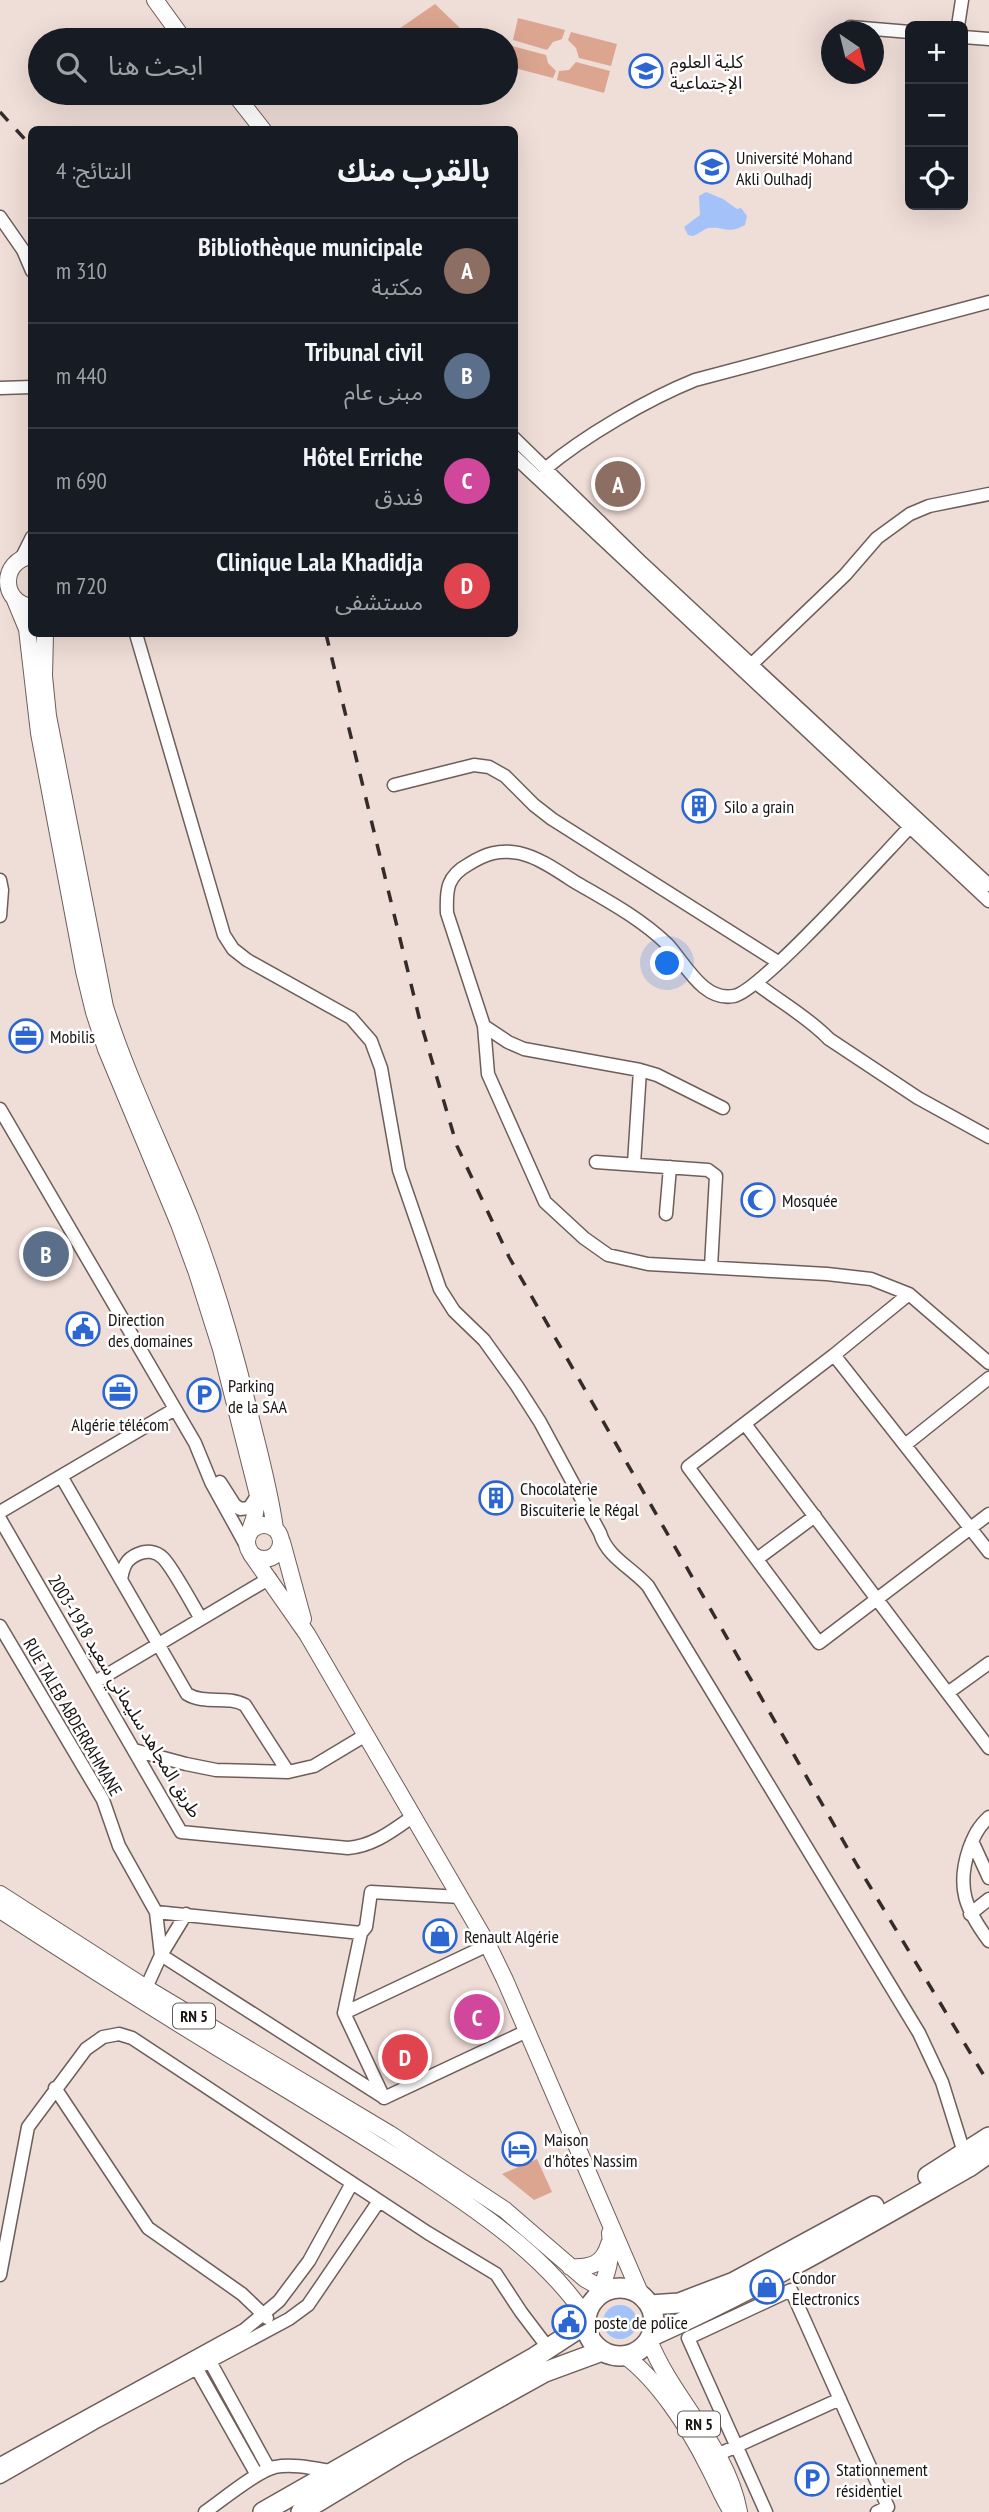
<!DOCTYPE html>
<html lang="ar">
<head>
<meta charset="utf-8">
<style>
  :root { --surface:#171b24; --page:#20242c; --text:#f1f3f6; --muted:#9ea1a6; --line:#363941; --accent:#1a73e8 }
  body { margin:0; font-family:"PT Sans Narrow","Noto Sans Arabic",sans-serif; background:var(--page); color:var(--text); direction:rtl }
  .controls { position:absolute; right:21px; top:21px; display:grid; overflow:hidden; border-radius:10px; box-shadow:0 7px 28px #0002 }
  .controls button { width:63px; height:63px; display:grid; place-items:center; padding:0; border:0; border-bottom:2px solid var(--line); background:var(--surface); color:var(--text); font:35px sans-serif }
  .compass { position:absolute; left:821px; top:21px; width:63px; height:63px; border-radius:50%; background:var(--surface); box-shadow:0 7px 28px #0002; rotate:145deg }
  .you { position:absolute; left:668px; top:964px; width:24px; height:24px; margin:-18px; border:5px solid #fff; border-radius:50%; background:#1a73e8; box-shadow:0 0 0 10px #1a73e833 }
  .badge { display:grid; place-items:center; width:46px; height:46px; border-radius:50%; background:var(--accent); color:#fff; font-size:23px; font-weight:700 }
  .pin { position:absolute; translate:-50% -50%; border:4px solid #fff; box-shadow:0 2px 7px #0006 }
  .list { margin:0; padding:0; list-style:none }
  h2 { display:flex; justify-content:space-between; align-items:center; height:91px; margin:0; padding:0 28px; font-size:30px }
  h2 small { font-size:23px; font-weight:400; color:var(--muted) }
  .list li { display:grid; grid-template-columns:46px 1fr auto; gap:21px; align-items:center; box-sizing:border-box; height:105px; padding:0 28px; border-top:2px solid var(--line) }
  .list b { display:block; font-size:26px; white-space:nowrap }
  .list p { margin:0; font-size:23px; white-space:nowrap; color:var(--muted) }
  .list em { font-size:23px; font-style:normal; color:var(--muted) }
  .icon { flex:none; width:38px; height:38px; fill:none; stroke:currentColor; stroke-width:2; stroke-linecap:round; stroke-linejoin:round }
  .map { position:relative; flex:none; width:989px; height:2512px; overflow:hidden; direction:ltr }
  .search { position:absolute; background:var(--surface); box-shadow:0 7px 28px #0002; left:28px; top:28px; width:490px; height:77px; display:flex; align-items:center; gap:18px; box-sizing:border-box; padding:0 24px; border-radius:38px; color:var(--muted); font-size:26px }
  .panel { position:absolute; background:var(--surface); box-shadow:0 7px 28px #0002; left:28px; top:126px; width:490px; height:511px; border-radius:10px; direction:rtl }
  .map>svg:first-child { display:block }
  .green { fill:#dca590 }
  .water { fill:#a2c2f9 }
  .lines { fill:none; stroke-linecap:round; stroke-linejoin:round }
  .minor-casing { stroke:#6e5e59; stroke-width:15 }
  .major-casing { stroke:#6e5e59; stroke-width:18 }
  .highway-casing { stroke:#6e5e59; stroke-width:22 }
  .minor { stroke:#fff; stroke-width:12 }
  .major { stroke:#fff; stroke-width:16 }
  .highway { stroke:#fff; stroke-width:19 }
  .rail { stroke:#342c2a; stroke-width:3.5; stroke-dasharray:12 12; stroke-linecap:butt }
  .labels { text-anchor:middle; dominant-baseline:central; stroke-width:5; stroke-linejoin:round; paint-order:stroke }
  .shield { fill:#fff; stroke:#5f5a59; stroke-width:2 }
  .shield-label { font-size:16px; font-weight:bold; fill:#1a1412 }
  .poi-label { font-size:18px; fill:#1a1412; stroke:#fff; text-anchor:start }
  .street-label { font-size:18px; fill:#1a1412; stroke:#fff }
</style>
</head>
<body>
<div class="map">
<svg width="989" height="2512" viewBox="0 0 989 2512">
  <rect width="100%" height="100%" fill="#efddd7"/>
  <!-- green -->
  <path class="green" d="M435,4L462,30L456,40C432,40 427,30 400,36L396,31Z
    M518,18L565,30L562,39L553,42L547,50L513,40Z
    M571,32L617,44L611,66L579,58L576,48L568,40Z
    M512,46L546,55L548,63L556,71L553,78L507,66Z
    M576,62L610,71L604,93L557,80L559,71L569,70Z
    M537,2159L552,2192L534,2200L502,2174Z"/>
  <!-- water -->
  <path class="water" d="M706,192L723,199L737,209L741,208L747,216L745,225C727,235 725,226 709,228C703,229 699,234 693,236L688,235L684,227L700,215L699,196Z
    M603 2322a17 17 0 1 1 34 0a17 17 0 1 1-34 0Z"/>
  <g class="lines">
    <defs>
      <path id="minor" d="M958,26L962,0
        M850,27L910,32
        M963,37L989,39
        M0,217L23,250L32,271
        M0,388L32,387
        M514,438L642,563L989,885
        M514,456L989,901
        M545,469C584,436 648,399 695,380L989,302
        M21,559L32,537
        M136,634L224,935L233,949L247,960L351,1018L371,1041L381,1068L399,1170L440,1289L454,1311L484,1340L517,1386L540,1422L600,1533C607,1557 632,1568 648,1586L919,2033L942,2082L966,2159
        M752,664L845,575L877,538L910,514L929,506L989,494
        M394,785L474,765L489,767L505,776L534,805L552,819L778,962
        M909,828C882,856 761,991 734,996C703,1002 685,963 667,944C640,918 606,900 575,882C558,871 538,857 519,853C499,849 485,854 469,864C447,876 446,889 447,913L484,1026L488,1074L545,1202L584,1238L608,1255L648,1264L827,1274L871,1279L909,1294L989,1363
        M0,880L2,890L0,916
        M756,983C780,1002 808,1017 829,1039L918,1098L989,1137
        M484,1026L508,1042L524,1049L640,1070L657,1075L723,1108
        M0,1109L195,1443L211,1482L248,1549
        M596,1162L708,1170L716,1176L711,1267
        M634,1164L640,1070
        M666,1214L670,1167
        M909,1294L834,1355L688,1467L819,1643L989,1514
        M834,1355L989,1552
        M745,1424L989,1748
        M905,1445L989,1378
        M61,1476L187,1694C205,1705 227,1695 245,1705L288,1772
        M220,1482L234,1504L240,1509L249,1508L257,1496
        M0,1512L175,1409
        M0,1519L181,1832L348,1848C373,1846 392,1831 412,1817
        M757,1559L815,1516
        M121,1580C123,1567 126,1559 138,1554C146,1550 156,1551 163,1558C173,1568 192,1604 201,1619
        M0,1626L103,1800L119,1846L156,1912L361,1933L366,1927L371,1892L461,1897
        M95,1682L270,1578
        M949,1692L989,1663
        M134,1750L186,1764L216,1770L288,1772L314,1766L364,1736
        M989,1817C978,1827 974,1836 969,1849C956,1888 966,1910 989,1941
        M972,1841L989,1878
        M186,1914L161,1955L383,2097
        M970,1914L989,1899
        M488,1945L344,2013L384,2098L527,2031
        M146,1988L161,1955L156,1912
        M344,2013L361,1933
        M55,2088L148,2228L242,2294L267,2318
        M0,2275L28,2127L86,2049L103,2037L119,2034L132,2038L428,2233L496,2274L521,2312L549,2349
        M207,2356L269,2469
        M193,2362L257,2475
        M717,2455L840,2399
        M0,2464L244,2330L279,2301L309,2261L352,2183
        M0,2477L94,2423L289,2319L308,2305L379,2201
        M205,2512C221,2501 258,2470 275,2467C293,2463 317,2469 335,2472
        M766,2512L688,2338L791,2290L888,2507L877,2512"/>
      <path id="major" d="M155,0L184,40
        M234,93L263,130
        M32,556C0,560 0,603 32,607
        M15,600L27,629L39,733L84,971L94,1012L106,1049L179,1224L197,1273L221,1349L258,1495L254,1519L249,1533
        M45,634L44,676L48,716L105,1007C128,1080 163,1149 191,1220C216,1285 235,1352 251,1419C260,1456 270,1492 275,1529
        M247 1542a17 17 0 1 1 34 0a17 17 0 1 1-34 0Z
        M282,1542L303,1619
        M251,1554L307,1634L488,1945L505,1980L641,2295
        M0,1894L146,1988L390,2134L505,2210L585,2279L601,2288L614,2289
        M0,1910C86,1966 173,2021 261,2074C319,2109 377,2144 433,2181C490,2219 548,2260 587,2318
        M570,2267C590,2268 603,2265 609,2244
        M598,2296C607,2274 613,2257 610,2233
        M649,2340C673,2401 727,2446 739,2512
        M625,2356C657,2379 689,2428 707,2464C716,2480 722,2497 732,2512"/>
      <path id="highway" d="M928,2176L989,2137
        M586 2322a34 34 0 1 1 68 0a34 34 0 1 1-68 0Z
        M650,2305L679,2303L734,2282L874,2206
        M652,2336C761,2287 865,2226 969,2167L989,2153
        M263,2512L535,2357L587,2323
        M301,2512L397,2454L545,2372L602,2351"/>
    </defs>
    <!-- minor casing -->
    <use href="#minor" class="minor-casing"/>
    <!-- major casing -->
    <use href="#major" class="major-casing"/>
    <!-- highway casing -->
    <use href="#highway" class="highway-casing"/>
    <!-- minor -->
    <use href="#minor" class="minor"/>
    <!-- major -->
    <use href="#major" class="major"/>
    <!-- highway -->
    <use href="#highway" class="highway"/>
    <!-- rail -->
    <path class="rail" d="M0,112L32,147
      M326,634L419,1017L457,1146L509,1257L857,1865L989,2084"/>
  </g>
  <!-- icons -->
  <defs>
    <symbol id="university-ring" viewBox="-11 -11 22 22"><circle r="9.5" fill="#fff" stroke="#2b66d3" stroke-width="1.5"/><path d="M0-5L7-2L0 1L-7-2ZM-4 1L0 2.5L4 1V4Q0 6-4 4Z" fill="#2b66d3"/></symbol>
    <symbol id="building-ring" viewBox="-11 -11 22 22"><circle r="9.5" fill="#fff" stroke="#2b66d3" stroke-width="1.5"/><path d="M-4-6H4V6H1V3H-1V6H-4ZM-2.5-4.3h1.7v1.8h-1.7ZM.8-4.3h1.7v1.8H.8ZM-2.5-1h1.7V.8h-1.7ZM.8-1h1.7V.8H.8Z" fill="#2b66d3"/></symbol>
    <symbol id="office-ring" viewBox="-11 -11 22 22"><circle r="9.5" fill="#fff" stroke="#2b66d3" stroke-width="1.5"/><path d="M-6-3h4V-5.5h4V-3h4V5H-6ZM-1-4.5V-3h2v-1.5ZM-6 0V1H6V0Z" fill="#2b66d3"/></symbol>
    <symbol id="mosque-ring" viewBox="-11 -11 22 22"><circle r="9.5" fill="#fff" stroke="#2b66d3" stroke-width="1.5"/><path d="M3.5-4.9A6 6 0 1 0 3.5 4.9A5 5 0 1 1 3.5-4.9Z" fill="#2b66d3"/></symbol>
    <symbol id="civic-ring" viewBox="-11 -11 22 22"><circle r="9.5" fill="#fff" stroke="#2b66d3" stroke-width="1.5"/><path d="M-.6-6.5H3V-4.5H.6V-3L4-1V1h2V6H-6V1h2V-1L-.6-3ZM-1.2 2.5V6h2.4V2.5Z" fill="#2b66d3"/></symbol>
    <symbol id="parking-ring" viewBox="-11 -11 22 22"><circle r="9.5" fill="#fff" stroke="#2b66d3" stroke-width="1.5"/><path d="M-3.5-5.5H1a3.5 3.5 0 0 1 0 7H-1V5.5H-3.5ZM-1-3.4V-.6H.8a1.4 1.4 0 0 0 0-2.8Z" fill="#2b66d3"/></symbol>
    <symbol id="shop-ring" viewBox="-11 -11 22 22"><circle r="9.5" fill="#fff" stroke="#2b66d3" stroke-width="1.5"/><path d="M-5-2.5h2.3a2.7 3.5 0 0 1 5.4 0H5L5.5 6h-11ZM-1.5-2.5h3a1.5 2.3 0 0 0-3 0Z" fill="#2b66d3"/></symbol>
    <symbol id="hotel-ring" viewBox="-11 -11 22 22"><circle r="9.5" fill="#fff" stroke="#2b66d3" stroke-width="1.5"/><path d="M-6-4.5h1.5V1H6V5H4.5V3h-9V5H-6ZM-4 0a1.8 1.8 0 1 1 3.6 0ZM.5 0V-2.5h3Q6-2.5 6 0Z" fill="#2b66d3"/></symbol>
  </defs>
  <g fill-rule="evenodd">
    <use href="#university-ring" x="627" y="52" width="38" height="38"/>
    <use href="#university-ring" x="693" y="148" width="38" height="38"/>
    <use href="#building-ring" x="680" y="787" width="38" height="38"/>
    <use href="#office-ring" x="7" y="1017" width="38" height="38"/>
    <use href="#mosque-ring" x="739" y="1181" width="38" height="38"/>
    <use href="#civic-ring" x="64" y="1310" width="38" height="38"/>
    <use href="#office-ring" x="101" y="1373" width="38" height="38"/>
    <use href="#parking-ring" x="185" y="1376" width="38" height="38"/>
    <use href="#building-ring" x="477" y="1479" width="38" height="38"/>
    <use href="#shop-ring" x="421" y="1917" width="38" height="38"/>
    <use href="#hotel-ring" x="500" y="2130" width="38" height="38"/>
    <use href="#shop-ring" x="748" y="2268" width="38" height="38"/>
    <use href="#civic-ring" x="550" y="2303" width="38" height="38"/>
    <use href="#parking-ring" x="793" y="2460" width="38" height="38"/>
  </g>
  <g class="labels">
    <!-- shield labels -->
    <g class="shield">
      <rect x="173" y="2003.5" width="42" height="25" rx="5"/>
      <rect x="678" y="2411.5" width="42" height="25" rx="5"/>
    </g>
    <g class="shield-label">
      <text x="194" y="2016">RN 5</text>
      <text x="699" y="2424">RN 5</text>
    </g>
    <!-- poi labels -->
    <g class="poi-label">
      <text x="670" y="61">كلية العلوم<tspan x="670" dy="21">الإجتماعية</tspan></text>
      <text x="736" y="157">Université Mohand<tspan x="736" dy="21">Akli Oulhadj</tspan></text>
      <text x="724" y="806">Silo a grain</text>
      <text x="50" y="1036">Mobilis</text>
      <text x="782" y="1200">Mosquée</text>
      <text x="108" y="1319">Direction<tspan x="108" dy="21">des domaines</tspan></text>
      <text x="228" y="1385">Parking<tspan x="228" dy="21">de la SAA</tspan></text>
      <text x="120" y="1424" text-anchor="middle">Algérie télécom</text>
      <text x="520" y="1488">Chocolaterie<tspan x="520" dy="21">Biscuiterie le Régal</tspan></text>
      <text x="464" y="1936">Renault Algérie</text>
      <text x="544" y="2139">Maison<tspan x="544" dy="21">d'hôtes Nassim</tspan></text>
      <text x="792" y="2277">Condor<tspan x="792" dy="21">Electronics</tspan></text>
      <text x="594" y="2322">poste de police</text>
      <text x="836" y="2469">Stationnement<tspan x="836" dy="21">résidentiel</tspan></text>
    </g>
    <!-- street labels -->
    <g class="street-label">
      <text transform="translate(125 1696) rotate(59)">طريق المجاهد سليماني سعيد 1918-2003</text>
      <text transform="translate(73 1717) rotate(60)">RUE TALEB ABDERRAHMANE</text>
    </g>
  </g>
</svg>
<div class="controls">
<button>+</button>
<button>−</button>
<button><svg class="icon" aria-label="locate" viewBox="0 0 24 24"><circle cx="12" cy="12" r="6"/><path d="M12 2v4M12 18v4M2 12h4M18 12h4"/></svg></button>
</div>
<svg class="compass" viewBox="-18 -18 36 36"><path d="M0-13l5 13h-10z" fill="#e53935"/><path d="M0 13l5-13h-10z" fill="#9ea1a6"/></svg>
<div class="you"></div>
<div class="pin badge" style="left:618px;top:484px;background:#8d6e63">A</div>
<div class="pin badge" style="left:46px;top:1254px;background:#5c6f8a">B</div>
<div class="pin badge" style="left:477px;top:2017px;background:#d1479c">C</div>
<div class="pin badge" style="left:405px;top:2057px;background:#e0444e">D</div>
<div class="search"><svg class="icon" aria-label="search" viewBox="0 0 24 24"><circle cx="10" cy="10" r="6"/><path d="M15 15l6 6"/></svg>ابحث هنا</div>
<section class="panel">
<h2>بالقرب منك<small>النتائج: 4</small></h2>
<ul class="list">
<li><span class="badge" style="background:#8d6e63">A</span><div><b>Bibliothèque municipale</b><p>مكتبة</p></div><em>310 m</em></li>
<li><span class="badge" style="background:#5c6f8a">B</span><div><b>Tribunal civil</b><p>مبنى عام</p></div><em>440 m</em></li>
<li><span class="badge" style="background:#d1479c">C</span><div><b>Hôtel Erriche</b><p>فندق</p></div><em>690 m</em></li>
<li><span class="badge" style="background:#e0444e">D</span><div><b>Clinique Lala Khadidja</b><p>مستشفى</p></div><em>720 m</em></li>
</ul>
</section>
</div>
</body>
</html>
